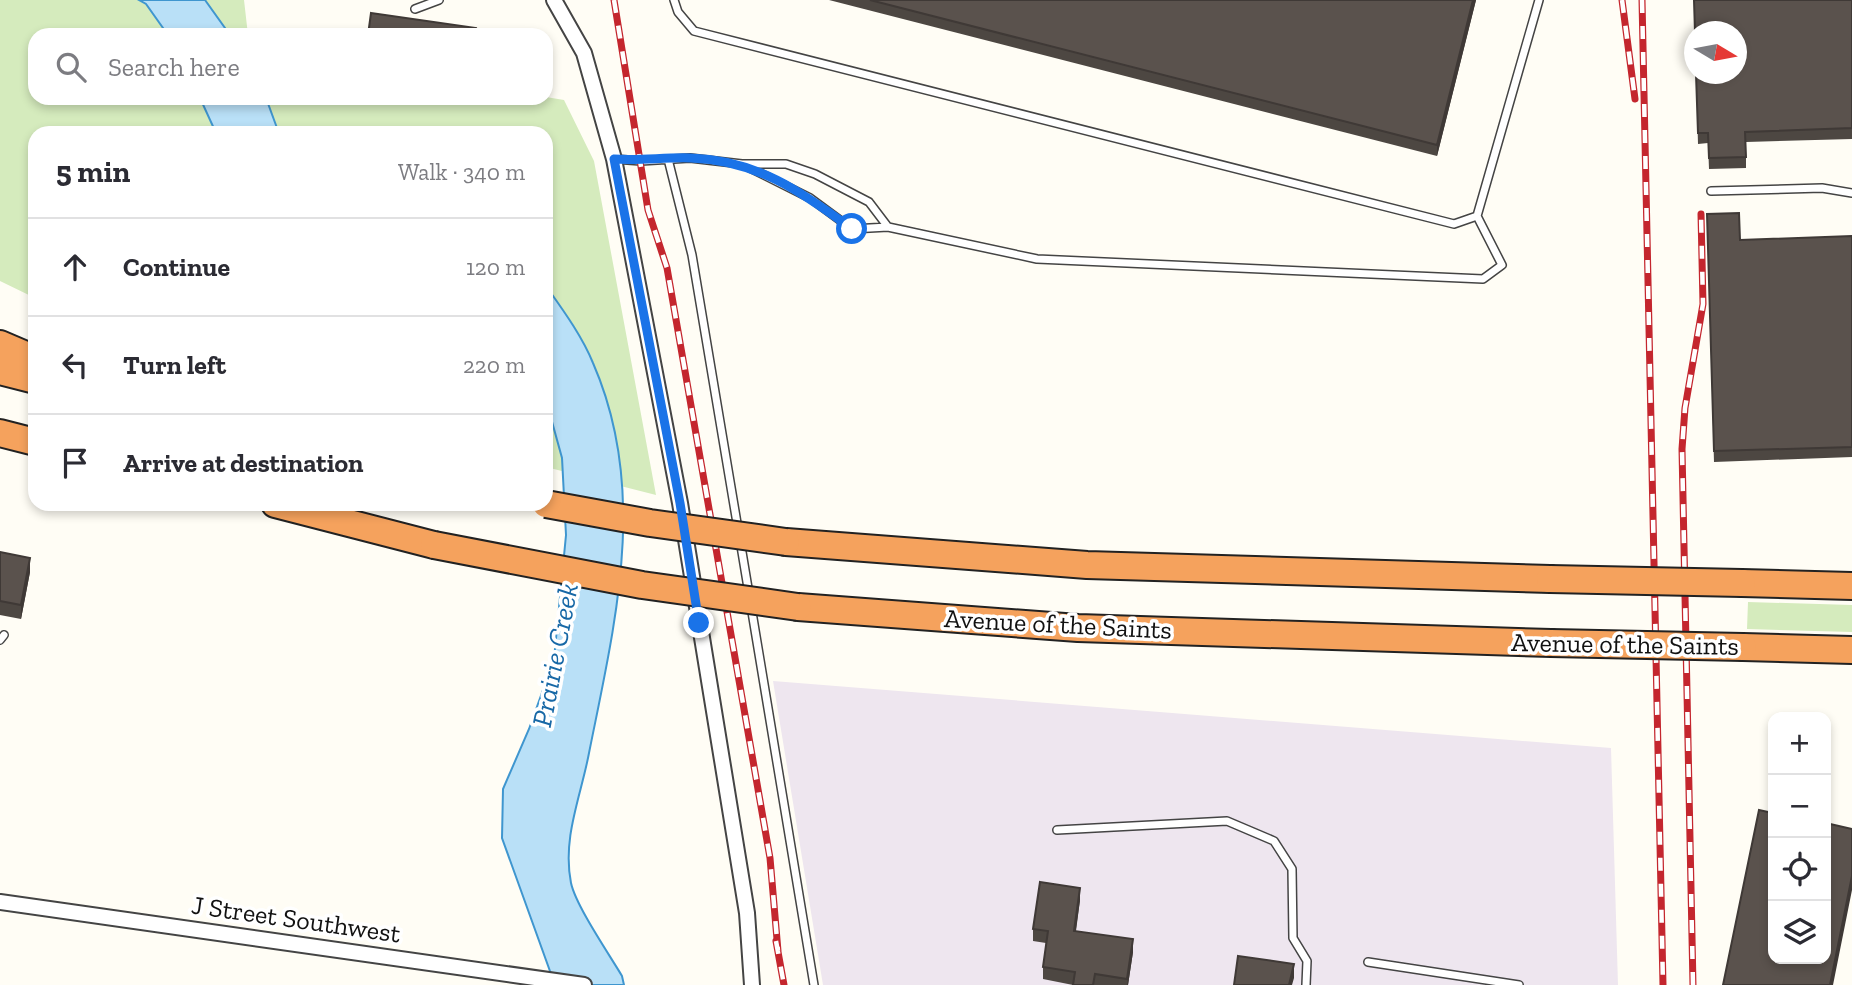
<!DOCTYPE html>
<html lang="en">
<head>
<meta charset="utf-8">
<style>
  :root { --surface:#fff; --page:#f7f7f7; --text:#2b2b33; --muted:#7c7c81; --line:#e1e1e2 }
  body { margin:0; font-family:"Zilla Slab",serif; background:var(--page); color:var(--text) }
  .controls { position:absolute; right:21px; bottom:21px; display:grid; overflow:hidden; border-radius:14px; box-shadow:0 4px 10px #0003 }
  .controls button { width:63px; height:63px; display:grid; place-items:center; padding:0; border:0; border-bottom:2px solid var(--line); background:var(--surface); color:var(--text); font:35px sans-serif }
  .compass { position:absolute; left:1684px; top:21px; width:63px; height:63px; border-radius:50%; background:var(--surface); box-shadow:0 4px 10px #0003; rotate:100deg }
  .stop { position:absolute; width:21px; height:21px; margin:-16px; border:5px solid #1a73e8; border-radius:50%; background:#fff }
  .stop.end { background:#1a73e8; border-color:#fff; box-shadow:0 2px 7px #0008 }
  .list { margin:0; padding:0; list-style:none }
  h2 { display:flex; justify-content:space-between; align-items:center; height:91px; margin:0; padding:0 28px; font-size:30px }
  h2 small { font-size:23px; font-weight:400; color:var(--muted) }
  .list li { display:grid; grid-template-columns:46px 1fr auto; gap:21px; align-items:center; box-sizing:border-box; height:98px; padding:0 28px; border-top:2px solid var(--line) }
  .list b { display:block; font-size:26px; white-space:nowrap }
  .list em { font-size:23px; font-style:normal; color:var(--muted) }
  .icon { flex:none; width:38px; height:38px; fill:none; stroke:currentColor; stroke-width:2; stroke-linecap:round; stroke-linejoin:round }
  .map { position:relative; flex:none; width:1852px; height:985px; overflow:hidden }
  .search { position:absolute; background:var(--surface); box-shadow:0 4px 10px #0003; left:28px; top:28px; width:525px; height:77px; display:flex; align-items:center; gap:18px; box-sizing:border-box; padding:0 24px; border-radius:21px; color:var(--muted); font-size:26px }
  .panel { position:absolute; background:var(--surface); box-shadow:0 4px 10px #0003; left:28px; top:126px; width:525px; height:385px; border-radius:21px }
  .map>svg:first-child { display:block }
  .industrial { fill:#eee6ef }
  .green { fill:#d5ebbd }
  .water { fill:#b9e0f7; stroke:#3f96cf; stroke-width:2 }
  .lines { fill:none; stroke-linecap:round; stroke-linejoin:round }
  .lane-casing { stroke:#444; stroke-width:10 }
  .street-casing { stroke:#444; stroke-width:18 }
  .highway-casing { stroke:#222; stroke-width:30 }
  .lane { stroke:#fff; stroke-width:7 }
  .street { stroke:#fff; stroke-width:14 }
  .highway { stroke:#f5a25d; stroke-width:26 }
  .rail-casing { stroke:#c4262e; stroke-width:7 }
  .rail { stroke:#fff; stroke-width:4.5; stroke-dasharray:13; stroke-linecap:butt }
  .highway-bridge-casing { stroke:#222; stroke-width:30; stroke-linecap:butt }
  .highway-bridge { stroke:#f5a25d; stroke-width:26 }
  .wall { fill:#4d4742 }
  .shaded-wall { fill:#3f3936 }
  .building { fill:#5a524d; stroke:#3f3936; stroke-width:2 }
  .route { stroke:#1a73e8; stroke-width:9 }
  .labels { text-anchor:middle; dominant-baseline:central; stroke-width:7; stroke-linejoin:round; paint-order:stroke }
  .street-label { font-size:26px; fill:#111; stroke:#fff }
  .water-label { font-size:28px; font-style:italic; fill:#1768a6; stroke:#fff }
</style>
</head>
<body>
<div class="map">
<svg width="1852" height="985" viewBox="0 0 1852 985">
  <rect width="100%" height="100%" fill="#fffdf5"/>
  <!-- industrial -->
  <path class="industrial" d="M773,681L1611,748L1618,985H823Z"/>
  <!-- green -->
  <path class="green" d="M0,0H244L248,35H35V98L546,97L564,100L594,161L656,495L546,467V133H35V298L0,281Z
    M1748,602L1852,605V632L1747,629Z"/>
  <!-- water -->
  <path class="water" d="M139,0H205L230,35H168L146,4Z
    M200,98H266L277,128L283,133H216Z
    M546,286C563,310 582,336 593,363C649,491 615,623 589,753C581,796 562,838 571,883C576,906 609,954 622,976L624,985H555L502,838L503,789L529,729L554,659L566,535L562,458L546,400Z"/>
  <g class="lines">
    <defs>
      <path id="lane" d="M674,0L678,12L694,31L1454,224L1477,216L1539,0
        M415,9L439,0
        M614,159L641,161L690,158L742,164
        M668,159L692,255L738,529
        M1711,191L1822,188L1852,193
        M888,227L869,202L815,174L786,164H742L810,198L852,229L888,227L1037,259L1483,279L1502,265L1477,216
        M740,540L749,594
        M751,606L814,985
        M0,640L4,635
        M1057,830L1227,821L1274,841L1292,869L1293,938L1307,961L1306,985
        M1368,962L1519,985"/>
      <path id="street" d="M554,0L584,53L614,159L680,503L747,913L752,985
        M0,902L584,985"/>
      <path id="highway" d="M0,344L35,359
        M0,371L35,380
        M0,433L35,442
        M275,504L434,545
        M786,542L1087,565L1550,579
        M1742,583L1852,586
        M798,607L1078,628L1551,643
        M1743,647L1852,650"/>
    </defs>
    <!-- lane casing -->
    <use href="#lane" class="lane-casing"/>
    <!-- street casing -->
    <use href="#street" class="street-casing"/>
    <!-- highway casing -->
    <use href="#highway" class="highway-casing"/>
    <!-- lane -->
    <use href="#lane" class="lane"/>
    <!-- street -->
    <use href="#street" class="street"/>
    <!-- highway -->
    <use href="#highway" class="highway"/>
    <defs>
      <path id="rail" d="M614,0L648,210L667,268L770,858L778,951
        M1622,0L1635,99
        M1642,0L1663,985
        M776,941L784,985
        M1693,985L1682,449L1685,408L1703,304L1701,214"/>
    </defs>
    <!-- rail casing -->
    <use href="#rail" class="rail-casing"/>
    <!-- rail -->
    <use href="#rail" class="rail"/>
    <defs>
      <path id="highway-bridge" d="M546,504L650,523L786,542
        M434,545L642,585L798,607
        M1550,579L1742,583
        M1551,643L1743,647"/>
    </defs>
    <!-- highway-bridge casing -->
    <use href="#highway-bridge" class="highway-bridge-casing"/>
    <!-- highway-bridge -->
    <use href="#highway-bridge" class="highway-bridge"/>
  </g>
  <!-- wall -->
  <path class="wall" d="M829,0H1476L1437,156Z
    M1852,0V139L1746,142V168L1709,169L1708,143L1698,144L1696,74Z
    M1707,214L1740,240L1852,236V457L1714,462Z
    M0,552L30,572L21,619L0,615Z
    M1080,900L1076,931L1133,952L1128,985H1073L1043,979V967L1046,943L1033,941V929Z"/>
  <!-- shaded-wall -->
  <path class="shaded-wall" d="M1473,0H1476L1437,156V145Z
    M30,558V572L21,619V605Z
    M1852,876V890L1833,985H1830Z
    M1080,888V900L1074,943V931Z
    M1133,939V952L1128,985H1127Z
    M1294,964V978L1292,985H1289Z"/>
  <!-- building -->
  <path class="building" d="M870,0H1473L1437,145Z
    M1694,0H1852V128L1745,132L1746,157L1709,158L1708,133H1698L1696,74H1737V32H1695Z
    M371,13L476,28L475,35H368Z
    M1739,213L1740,240L1852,236V447L1714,451L1707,214Z
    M0,552L30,558L21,605L0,601Z
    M1759,810L1773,813V959H1826V823L1852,829V876L1830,985H1723Z
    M1040,882L1080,888L1074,931L1133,939L1127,979L1095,974L1093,985H1073L1075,972L1043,967L1048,931L1033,929Z
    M1238,956L1294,964L1289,985H1234Z"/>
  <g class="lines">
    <!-- route -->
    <path class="route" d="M699,623L680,503L614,159C640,161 665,157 691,158C756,160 801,191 852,229"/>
  </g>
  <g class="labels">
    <!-- street labels -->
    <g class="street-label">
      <text transform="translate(1058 624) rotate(3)">Avenue of the Saints</text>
      <text transform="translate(1625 644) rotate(1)">Avenue of the Saints</text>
      <text transform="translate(296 919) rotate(8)">J Street Southwest</text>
    </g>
    <!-- water labels -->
    <g class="water-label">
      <text transform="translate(555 655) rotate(-79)">Prairie Creek</text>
    </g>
  </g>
</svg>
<div class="controls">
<button>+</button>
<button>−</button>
<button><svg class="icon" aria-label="locate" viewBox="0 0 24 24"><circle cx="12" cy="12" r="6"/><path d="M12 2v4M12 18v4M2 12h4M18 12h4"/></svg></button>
<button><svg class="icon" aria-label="layers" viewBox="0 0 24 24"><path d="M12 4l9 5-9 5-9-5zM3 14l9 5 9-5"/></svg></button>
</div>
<svg class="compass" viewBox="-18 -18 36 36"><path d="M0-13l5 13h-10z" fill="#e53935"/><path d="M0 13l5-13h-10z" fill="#7c7c81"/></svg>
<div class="stop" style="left:852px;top:229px"></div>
<div class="stop end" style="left:699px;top:623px"></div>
<div class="search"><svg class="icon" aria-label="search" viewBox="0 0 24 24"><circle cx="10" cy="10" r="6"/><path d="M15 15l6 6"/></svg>Search here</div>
<section class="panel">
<h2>5 min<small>Walk · 340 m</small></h2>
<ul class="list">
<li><svg class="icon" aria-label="ahead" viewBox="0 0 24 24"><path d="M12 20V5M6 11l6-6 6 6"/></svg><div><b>Continue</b></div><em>120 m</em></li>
<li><svg class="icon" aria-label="left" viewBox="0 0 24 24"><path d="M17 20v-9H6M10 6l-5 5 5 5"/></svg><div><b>Turn left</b></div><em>220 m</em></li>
<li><svg class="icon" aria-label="arrive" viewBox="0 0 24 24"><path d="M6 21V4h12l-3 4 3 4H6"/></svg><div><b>Arrive at destination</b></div></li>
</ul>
</section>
</div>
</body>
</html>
